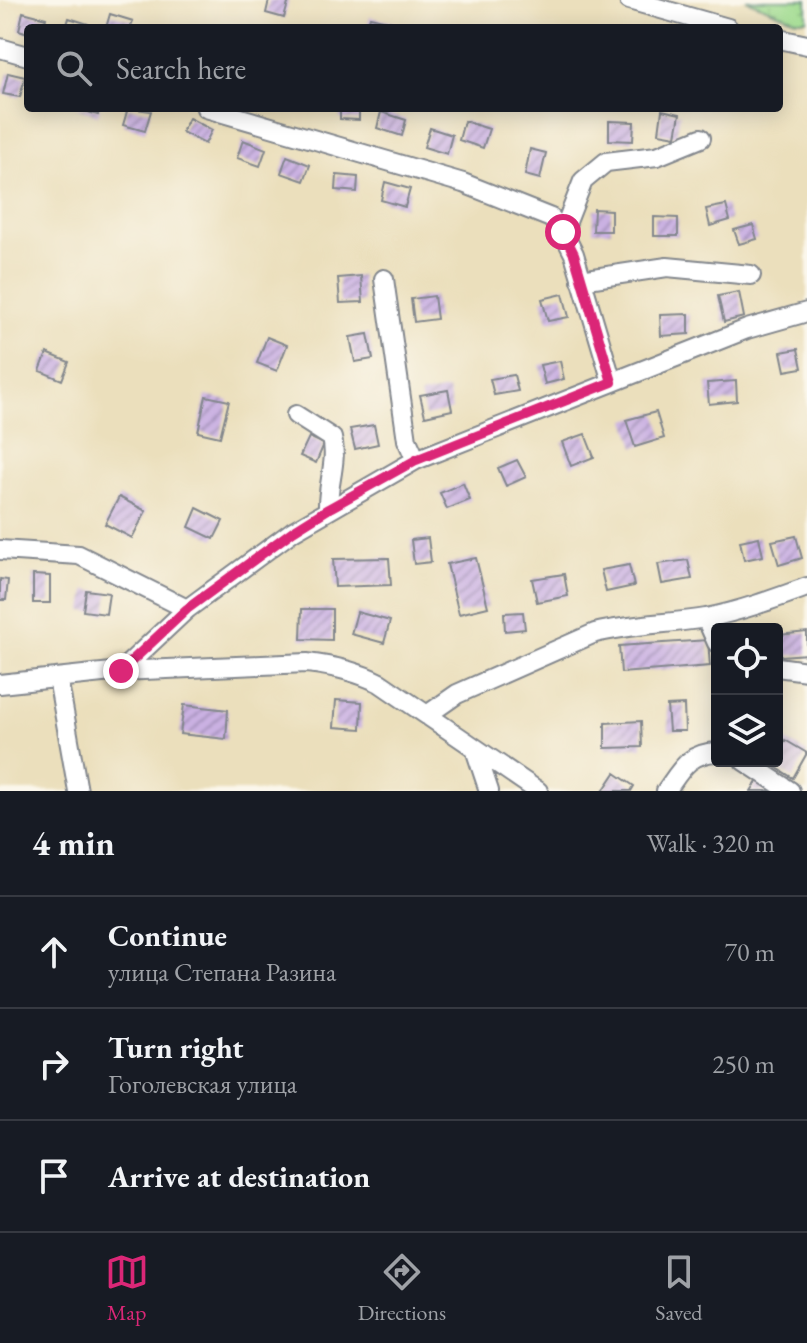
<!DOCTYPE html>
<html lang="en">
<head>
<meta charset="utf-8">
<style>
  :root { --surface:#171b24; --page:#20242c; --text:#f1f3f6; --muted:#9ea1a6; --line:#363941; --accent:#db2777 }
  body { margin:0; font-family:"EB Garamond",serif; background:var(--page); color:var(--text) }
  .controls { position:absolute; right:24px; bottom:24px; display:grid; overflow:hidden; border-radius:8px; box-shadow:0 4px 20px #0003 }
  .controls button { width:72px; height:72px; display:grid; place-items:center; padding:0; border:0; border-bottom:2px solid var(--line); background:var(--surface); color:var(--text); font:40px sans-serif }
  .stop { position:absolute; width:24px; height:24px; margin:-18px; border:6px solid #db2777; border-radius:50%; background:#fff }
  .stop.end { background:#db2777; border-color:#fff; box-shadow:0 2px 8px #0008 }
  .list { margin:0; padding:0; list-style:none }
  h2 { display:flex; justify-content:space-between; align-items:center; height:104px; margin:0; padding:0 32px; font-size:34px }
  h2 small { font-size:26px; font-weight:400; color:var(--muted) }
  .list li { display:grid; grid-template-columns:52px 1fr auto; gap:24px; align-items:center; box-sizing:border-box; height:112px; padding:0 32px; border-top:2px solid var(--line) }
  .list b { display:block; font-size:30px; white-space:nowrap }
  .list p { margin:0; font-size:26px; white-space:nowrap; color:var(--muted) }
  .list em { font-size:26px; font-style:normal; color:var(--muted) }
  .icon { flex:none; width:44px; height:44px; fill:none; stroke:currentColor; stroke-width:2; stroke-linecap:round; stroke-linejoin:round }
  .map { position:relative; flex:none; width:807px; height:791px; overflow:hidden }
  .search { position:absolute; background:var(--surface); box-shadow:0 4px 20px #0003; left:24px; right:24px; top:24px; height:88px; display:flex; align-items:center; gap:20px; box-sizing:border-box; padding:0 28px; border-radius:8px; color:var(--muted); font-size:30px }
  .sheet { height:440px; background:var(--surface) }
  nav { display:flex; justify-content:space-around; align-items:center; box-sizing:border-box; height:112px; border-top:2px solid var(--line); background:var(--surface); font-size:22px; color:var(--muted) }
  nav a { display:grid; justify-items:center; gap:4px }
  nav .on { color:var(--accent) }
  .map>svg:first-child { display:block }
  .wetland { fill:url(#wetland-marsh); stroke:#5d8576; stroke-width:2 }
  .building { fill:url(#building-hatch) }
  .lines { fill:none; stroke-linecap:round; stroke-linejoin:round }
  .minor-casing { stroke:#83878d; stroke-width:22 }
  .minor { stroke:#fff; stroke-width:18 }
  .route { stroke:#db2777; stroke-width:10 }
</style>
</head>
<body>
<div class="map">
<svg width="807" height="791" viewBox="0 0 807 791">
  <defs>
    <pattern id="wetland-marsh" width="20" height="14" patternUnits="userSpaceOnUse" patternTransform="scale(2)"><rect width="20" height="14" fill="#9fdb8e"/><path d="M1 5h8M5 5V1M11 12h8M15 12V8" fill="none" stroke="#88bc7d"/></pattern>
    <pattern id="building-hatch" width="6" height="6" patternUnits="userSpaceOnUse" patternTransform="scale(2)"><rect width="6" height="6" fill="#cab1e2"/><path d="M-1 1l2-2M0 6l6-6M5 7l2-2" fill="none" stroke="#a390ba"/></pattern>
  </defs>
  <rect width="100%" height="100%" fill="#fbf7ec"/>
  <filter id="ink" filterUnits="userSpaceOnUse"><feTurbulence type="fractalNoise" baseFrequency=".0125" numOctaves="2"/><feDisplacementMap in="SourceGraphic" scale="16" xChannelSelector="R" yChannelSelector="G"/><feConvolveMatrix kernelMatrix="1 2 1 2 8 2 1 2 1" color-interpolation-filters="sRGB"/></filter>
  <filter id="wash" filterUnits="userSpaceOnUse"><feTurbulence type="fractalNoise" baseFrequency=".006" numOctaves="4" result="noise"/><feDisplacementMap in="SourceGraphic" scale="32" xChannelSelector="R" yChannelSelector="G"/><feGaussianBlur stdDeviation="1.8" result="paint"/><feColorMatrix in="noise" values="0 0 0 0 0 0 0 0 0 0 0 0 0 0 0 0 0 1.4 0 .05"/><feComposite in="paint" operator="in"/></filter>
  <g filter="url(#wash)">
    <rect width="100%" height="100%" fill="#ebdfbc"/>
    <!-- wetland -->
    <path class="wetland" d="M746,0H807V20H796Z"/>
    <g id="blocks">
      <!-- building -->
      <path class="building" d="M269,0H289L284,18L266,13Z
        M23,12L46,18L44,28H28V33L19,30Z
        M110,14L133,21L130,28H106Z
        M370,17L396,23L395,28H367Z
        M69,18L88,24L87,28H66Z
        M8,73L25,77L20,97L3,94Z
        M75,108H100L98,115Z
        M128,108L151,111L145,131L123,125Z
        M340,108H359V120L340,119Z
        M662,110L680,114L676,136L659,133Z
        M381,112L406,120L402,136L377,128Z
        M189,118L212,130L205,144L182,132Z
        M464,121L489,129L483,148L459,140Z
        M609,121L634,122L633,141L609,140Z
        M430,128L452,135L447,154L424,147Z
        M243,140L266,149L260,166L237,158Z
        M530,149L546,153L540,179L525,175Z
        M287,156L310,165L304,181L281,173Z
        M337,175L358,177L357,192L336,190Z
        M385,182L410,189L405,207L381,200Z
        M726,205L730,220L710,226L706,209Z
        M594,209L611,210V231H593Z
        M654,217L678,218V236H654Z
        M753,225L757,239L739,244L734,230Z
        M361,276L363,302L340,303L338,278Z
        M739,292L744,317L724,322L718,296Z
        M563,294L569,317L548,321L542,299Z
        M434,296L437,319L414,322L411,299Z
        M689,314V334L661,336L660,315Z
        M368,334L373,359L355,362L350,337Z
        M267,337L287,345L277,371L257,363Z
        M798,349L802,368L785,371L781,352Z
        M47,353L69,362L62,380L40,371Z
        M560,361L564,379L545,384L540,365Z
        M514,375L518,391L494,395L490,379Z
        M736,381L737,401L709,404L707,383Z
        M448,390L452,410L425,416L420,395Z
        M206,396L229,401L220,437L198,432Z
        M656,412L664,438L635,447L626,420Z
        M374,425L378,444L355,449L350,429Z
        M585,434L594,457L571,466L562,442Z
        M309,437L324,444L316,463L300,456Z
        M517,460L526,477L506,486L498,468Z
        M463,483L470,500L447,509L440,493Z
        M119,497L146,511L132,538L105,524Z
        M197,508L223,521L214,539L189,527Z
        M796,536L802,558L779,565L772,541Z
        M759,537L763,556L744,560L740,541Z
        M428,538L431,562L414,564L411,540Z
        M389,558L391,585L335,587L333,559Z
        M476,558L488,607L459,614L447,564Z
        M688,560L692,579L662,584L658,564Z
        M629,565L634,586L606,592L601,570Z
        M564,574L568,596L537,602L532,579Z
        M33,575L50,576V603H33Z
        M0,579L8,580L6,600H0Z
        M86,590L109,593L106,614L83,611Z
        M302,609H332V640L301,639Z
        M357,612L390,621L384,643L351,634Z
        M523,612L525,629L505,631L504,613Z
        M807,632V654L781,656L779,635Z
        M708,640L710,666L621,673L619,646Z
        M336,700L362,702L361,729L334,727Z
        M184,705L228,710L226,739L180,734Z
        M684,705L685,731H669L667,706Z
        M641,721L642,747L605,748V723Z
        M785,740L807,753L793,778L771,764L777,761V754Z
        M615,773L634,786L631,791H603Z
        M759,779L777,791H751Z"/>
    </g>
  </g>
  <g filter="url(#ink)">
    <use href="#blocks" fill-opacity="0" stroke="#83878d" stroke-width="2"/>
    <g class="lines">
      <defs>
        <path id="minor" d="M629,0L728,28
          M779,39L807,45
          M0,48L28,56
          M206,108L463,183L551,218L563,232L574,254L612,382
          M563,232L583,181L606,162L657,156L701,138
          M384,279L407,440L416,460
          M581,280L667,267L751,275
          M296,415L332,438C338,461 327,485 328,509
          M0,550L79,555L187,609
          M706,618L717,643
          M777,667L807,671
          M121,671L187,609L293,531L416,460L747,329L807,312
          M58,678L78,791
          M0,684L121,671L307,663C334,666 356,671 380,683L538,791
          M427,715L457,694L595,633C632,624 669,624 706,618C741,611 774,599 807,587
          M475,749L489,791
          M744,761L790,791
          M666,791C681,770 688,753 717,752"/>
      </defs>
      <!-- minor casing -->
      <use href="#minor" class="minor-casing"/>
      <!-- minor -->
      <use href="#minor" class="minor"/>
    </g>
  </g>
  <g class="lines" filter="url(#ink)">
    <!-- route -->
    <path class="route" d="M121,671L187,609L293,531L328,509L416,460L612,382L574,254L563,232"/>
  </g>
</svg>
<div class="controls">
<button><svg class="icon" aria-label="locate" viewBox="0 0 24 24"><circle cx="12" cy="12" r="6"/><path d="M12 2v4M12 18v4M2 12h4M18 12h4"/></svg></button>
<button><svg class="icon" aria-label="layers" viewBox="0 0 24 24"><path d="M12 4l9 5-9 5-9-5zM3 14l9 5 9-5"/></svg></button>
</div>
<div class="stop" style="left:563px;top:232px"></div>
<div class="stop end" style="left:121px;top:671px"></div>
<div class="search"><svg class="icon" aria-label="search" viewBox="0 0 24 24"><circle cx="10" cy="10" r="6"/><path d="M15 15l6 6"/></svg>Search here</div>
</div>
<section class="sheet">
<h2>4 min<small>Walk · 320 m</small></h2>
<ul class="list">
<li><svg class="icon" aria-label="ahead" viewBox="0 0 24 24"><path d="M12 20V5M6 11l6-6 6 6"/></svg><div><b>Continue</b><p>улица Степана Разина</p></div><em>70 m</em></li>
<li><svg class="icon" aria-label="right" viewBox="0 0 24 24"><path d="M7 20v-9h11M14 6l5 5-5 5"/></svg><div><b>Turn right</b><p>Гоголевская улица</p></div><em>250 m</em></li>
<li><svg class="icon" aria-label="arrive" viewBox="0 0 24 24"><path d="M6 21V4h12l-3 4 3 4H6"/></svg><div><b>Arrive at destination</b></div></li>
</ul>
</section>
<nav>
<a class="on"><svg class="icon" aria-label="map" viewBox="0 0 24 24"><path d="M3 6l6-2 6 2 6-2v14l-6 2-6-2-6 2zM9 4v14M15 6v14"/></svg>Map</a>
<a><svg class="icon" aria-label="directions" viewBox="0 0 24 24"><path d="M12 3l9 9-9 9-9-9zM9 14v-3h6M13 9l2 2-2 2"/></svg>Directions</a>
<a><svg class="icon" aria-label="saved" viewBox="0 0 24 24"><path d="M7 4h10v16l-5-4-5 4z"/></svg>Saved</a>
</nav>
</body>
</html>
